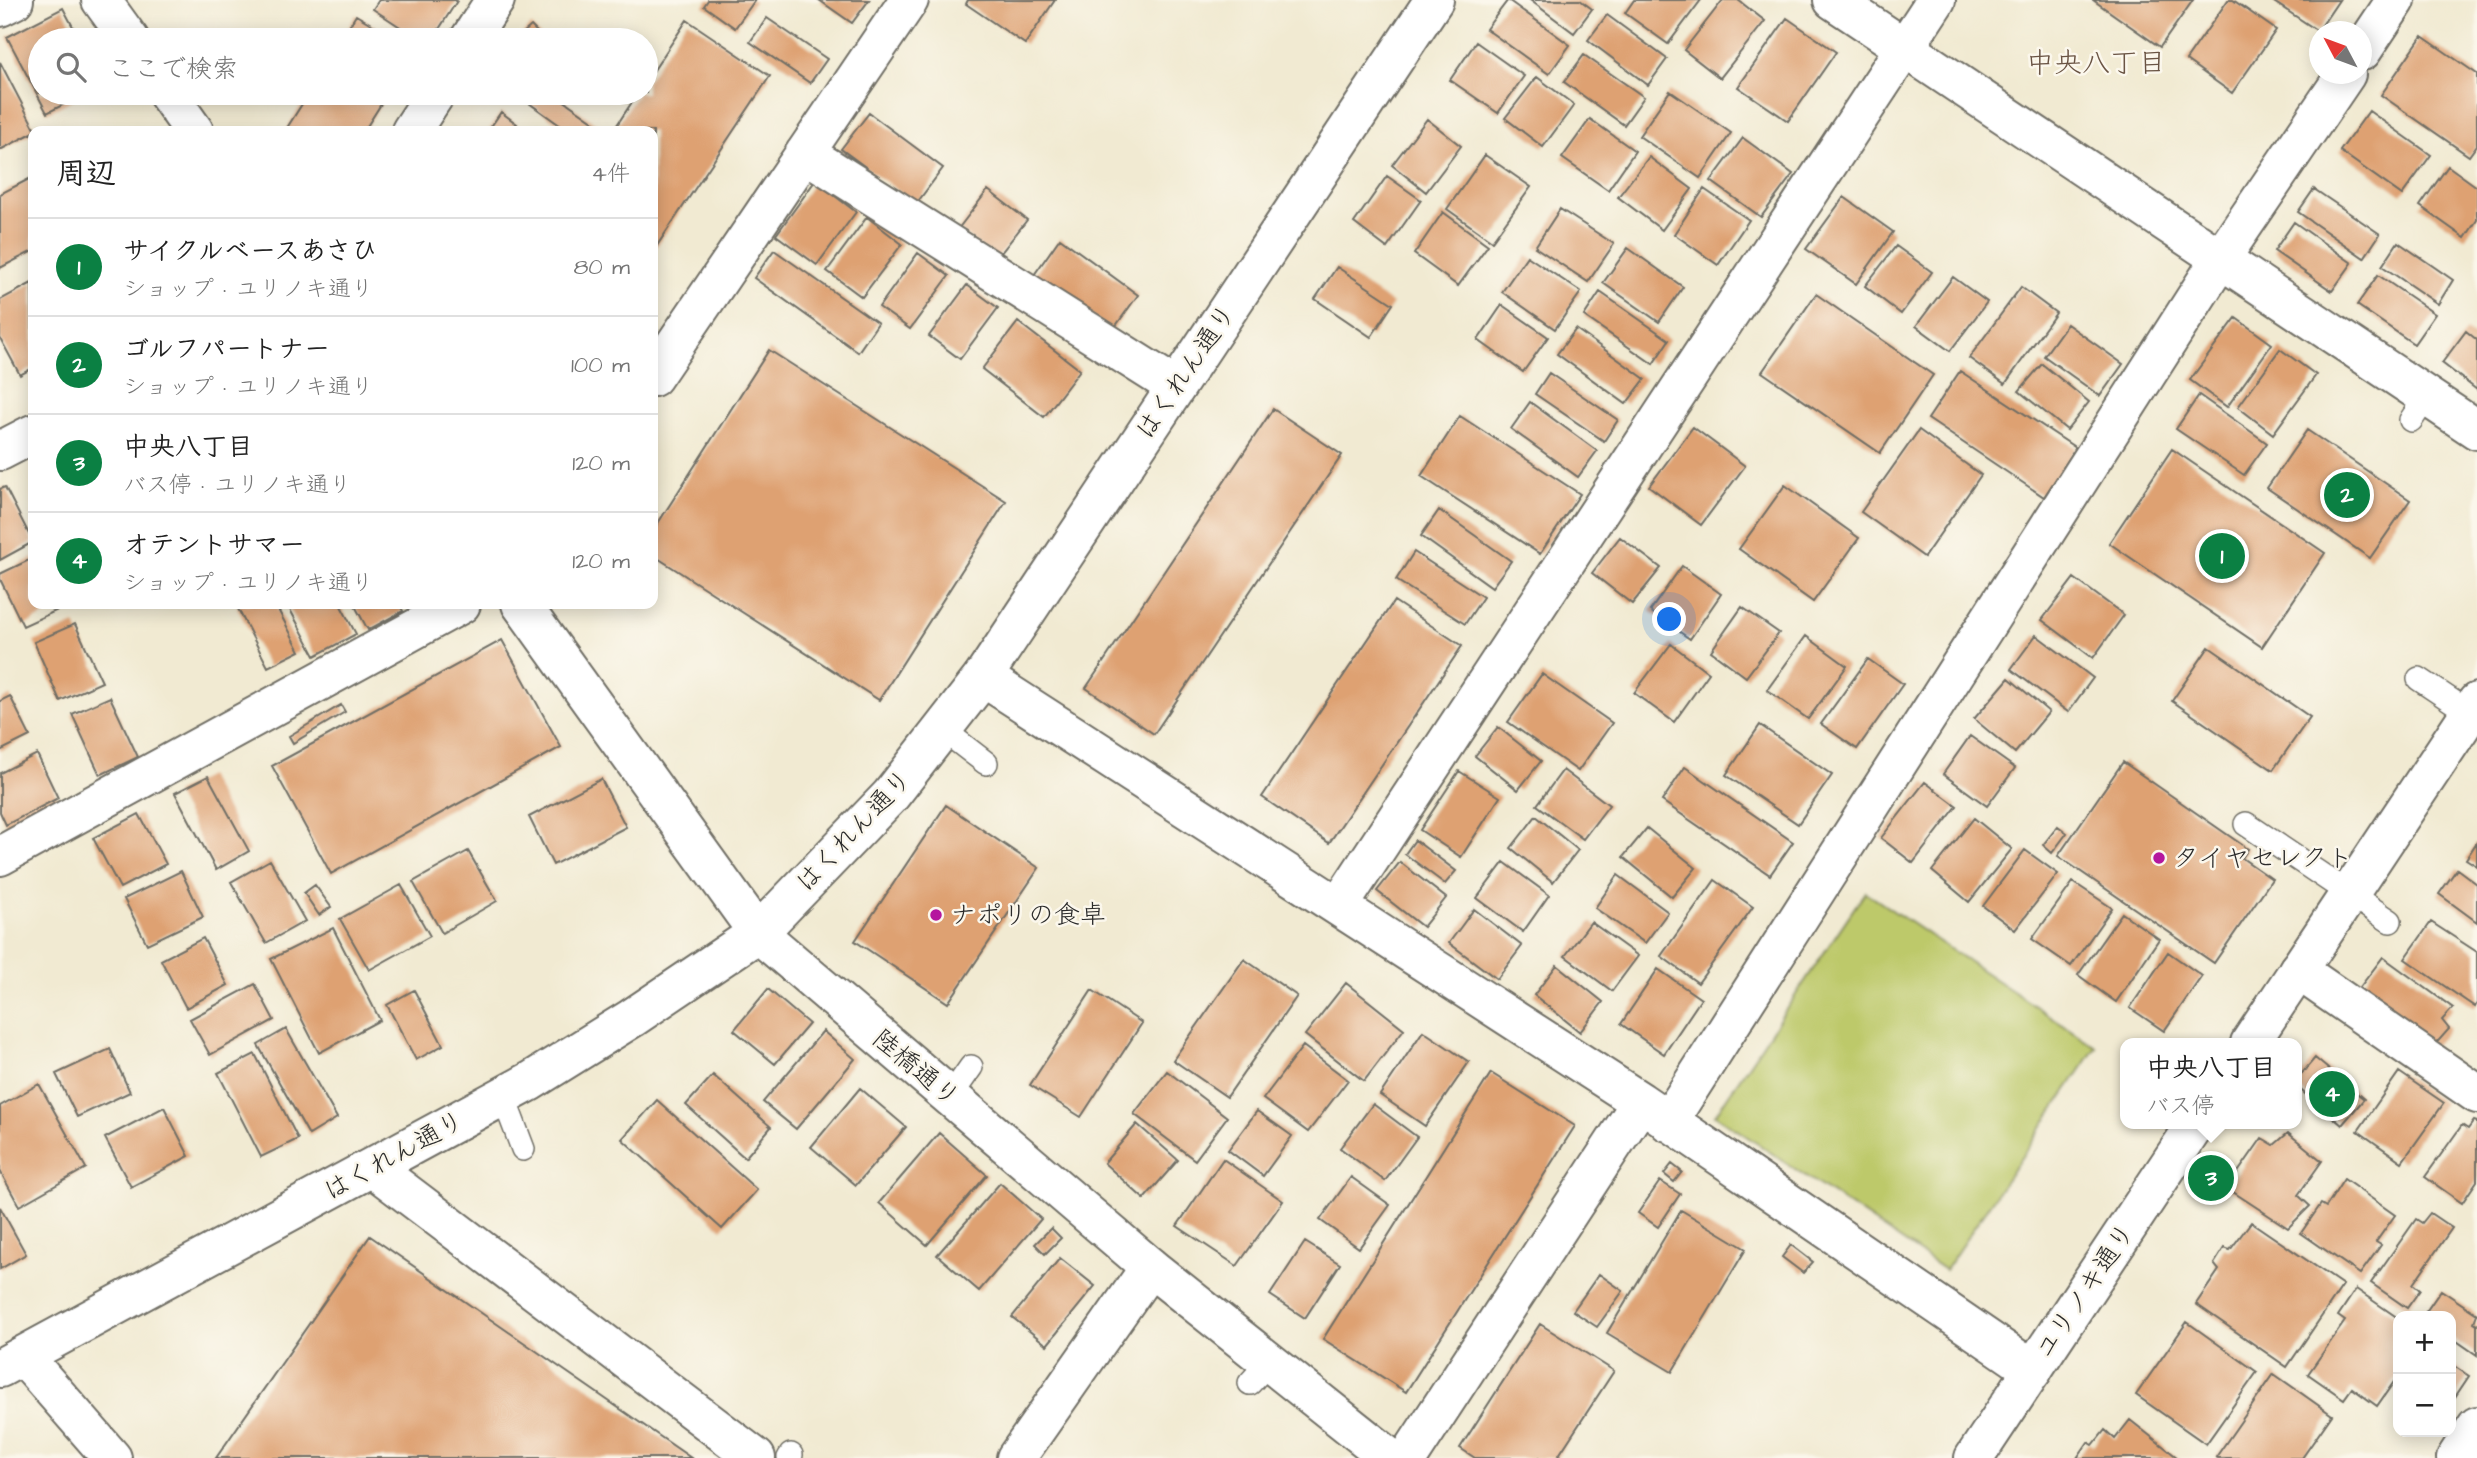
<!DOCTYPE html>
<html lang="ja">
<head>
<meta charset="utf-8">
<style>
  :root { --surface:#fff; --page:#f2f2f2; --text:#222; --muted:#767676; --line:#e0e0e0; --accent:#0b8043 }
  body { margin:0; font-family:"Architects Daughter","Klee One",sans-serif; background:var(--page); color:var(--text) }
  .controls { position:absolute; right:21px; bottom:21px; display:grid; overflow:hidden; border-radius:14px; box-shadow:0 4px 18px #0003 }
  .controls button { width:63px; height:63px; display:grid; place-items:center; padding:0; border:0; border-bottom:2px solid var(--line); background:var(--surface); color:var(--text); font:35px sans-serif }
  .compass { position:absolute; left:2309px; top:21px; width:63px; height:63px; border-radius:50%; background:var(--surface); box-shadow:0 4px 18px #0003; rotate:311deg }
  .you { position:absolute; left:1670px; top:620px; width:24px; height:24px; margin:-18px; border:5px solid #fff; border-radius:50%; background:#1a73e8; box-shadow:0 0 0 10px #1a73e833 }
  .badge { display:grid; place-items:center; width:46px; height:46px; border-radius:50%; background:var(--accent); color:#fff; font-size:23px; font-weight:700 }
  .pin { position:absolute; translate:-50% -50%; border:4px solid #fff; box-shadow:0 2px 7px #0006 }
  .popup { position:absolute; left:2120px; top:1038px; width:182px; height:91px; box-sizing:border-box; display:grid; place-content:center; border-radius:14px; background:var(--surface); filter:drop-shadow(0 2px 5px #0005); font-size:23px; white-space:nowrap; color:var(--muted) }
  .popup b { font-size:26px; color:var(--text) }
  .popup::after { content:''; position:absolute; left:50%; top:100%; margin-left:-14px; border:14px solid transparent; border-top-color:var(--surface) }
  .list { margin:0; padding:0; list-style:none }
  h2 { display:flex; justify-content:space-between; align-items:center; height:91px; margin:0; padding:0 28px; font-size:30px }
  h2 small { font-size:23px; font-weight:400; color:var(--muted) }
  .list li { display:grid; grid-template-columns:46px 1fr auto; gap:21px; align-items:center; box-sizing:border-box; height:98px; padding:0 28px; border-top:2px solid var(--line) }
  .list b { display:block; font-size:26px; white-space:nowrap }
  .list p { margin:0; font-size:23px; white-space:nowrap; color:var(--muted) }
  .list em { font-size:23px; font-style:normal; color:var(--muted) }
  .icon { flex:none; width:38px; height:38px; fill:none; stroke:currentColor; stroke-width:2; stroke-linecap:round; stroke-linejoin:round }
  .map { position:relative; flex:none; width:2477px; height:1458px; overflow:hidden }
  .search { position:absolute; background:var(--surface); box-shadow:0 4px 18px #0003; left:28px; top:28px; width:630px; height:77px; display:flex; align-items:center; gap:18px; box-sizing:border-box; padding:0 24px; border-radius:38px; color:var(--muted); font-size:26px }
  .panel { position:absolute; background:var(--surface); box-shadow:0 4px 18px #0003; left:28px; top:126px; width:630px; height:483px; border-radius:14px }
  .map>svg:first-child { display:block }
  .garden { fill:#bdc96b; stroke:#747a4b; stroke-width:2 }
  .building { fill:#dea172 }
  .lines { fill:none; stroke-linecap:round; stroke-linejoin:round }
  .lane-casing { stroke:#706e65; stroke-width:26 }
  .street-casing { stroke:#706e65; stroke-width:42 }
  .secondary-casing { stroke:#706e65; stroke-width:42 }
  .lane { stroke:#fff; stroke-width:23 }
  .street { stroke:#fff; stroke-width:38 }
  .secondary { stroke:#fff; stroke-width:38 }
  .poi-dot { fill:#b5179e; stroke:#fbf7ec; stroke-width:2.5 }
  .labels { text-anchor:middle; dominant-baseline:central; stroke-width:5; stroke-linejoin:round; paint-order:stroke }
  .street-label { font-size:26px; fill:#2b2b2b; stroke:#fbf7ec }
  .poi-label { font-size:26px; fill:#2b2b2b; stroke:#fbf7ec; text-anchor:start }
  .neighbourhood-label { font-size:28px; fill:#6a5444; stroke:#fbf7ec }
</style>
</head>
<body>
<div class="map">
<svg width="2477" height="1458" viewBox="0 0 2477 1458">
  <rect width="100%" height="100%" fill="#fbf7ec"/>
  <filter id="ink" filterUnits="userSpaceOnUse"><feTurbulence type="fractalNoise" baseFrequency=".0143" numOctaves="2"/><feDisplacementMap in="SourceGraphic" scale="14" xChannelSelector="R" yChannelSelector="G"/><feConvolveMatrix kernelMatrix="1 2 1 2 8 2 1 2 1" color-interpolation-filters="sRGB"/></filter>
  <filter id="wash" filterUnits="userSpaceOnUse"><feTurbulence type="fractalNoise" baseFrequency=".00686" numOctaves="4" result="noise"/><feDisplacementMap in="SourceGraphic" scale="28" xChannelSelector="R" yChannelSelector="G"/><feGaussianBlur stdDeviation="1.57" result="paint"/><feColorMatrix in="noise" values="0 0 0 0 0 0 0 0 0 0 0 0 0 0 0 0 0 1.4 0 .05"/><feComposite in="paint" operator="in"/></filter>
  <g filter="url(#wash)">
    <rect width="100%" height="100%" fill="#f1ead2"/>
    <!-- garden -->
    <path class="garden" d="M1865,892L2096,1047L1945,1270L1715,1115Z"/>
    <g id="blocks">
      <!-- building -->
      <path class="building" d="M379,0H455L457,1L432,40H420L373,9Z
        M708,0H755L735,28L704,6Z
        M819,0H869L852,23Z
        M968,0H1055L1025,44L966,4Z
        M1508,0L1570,45L1549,74L1486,29Z
        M1530,0H1580L1592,9L1574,33Z
        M1634,0H1701L1668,44L1625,13Z
        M1723,0H1738L1765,21L1720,78L1684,50Z
        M2093,0H2193L2160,47Z
        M2228,0H2233L2276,30L2232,93L2186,60Z
        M2276,0H2339L2318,31L2274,2Z
        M63,8L80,40H40V93H86L47,113L7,37Z
        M356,15L398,40H341Z
        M1607,15L1667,59L1648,85L1588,40Z
        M767,18L827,59L810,83L750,42Z
        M1787,18L1836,52L1788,121L1738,87Z
        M687,20L770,76L656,247L653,245V131H613L638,93H646V82Z
        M531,26L545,40H528L522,34Z
        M2422,36L2477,74V145L2469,156L2381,95Z
        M1476,42L1524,76L1498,113L1450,80Z
        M1584,55L1644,97L1624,125L1564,82Z
        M0,62L36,131L0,150Z
        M1537,77L1574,105L1543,147L1505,118Z
        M1670,91L1731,133L1700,178L1639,136Z
        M309,93H388L364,131H285Z
        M536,93H553L597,124L592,131H568L529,103Z
        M2369,111L2431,155L2402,195L2340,151Z
        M501,112L517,124L511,131H488Z
        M869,113L943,168L916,204L841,149Z
        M1427,119L1461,146L1426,192L1392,165Z
        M1590,119L1635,151L1608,190L1562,158Z
        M1743,138L1793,174L1761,217L1711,181Z
        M1485,155L1531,187L1492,241L1447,209Z
        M1649,157L1692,189L1662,230L1618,197Z
        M2448,166L2477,187V220L2465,238L2420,206Z
        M1387,176L1421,200L1387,248L1354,223Z
        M33,177V251L0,268V194Z
        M815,181L856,212L817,265L776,235Z
        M1704,189L1749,220L1718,265L1674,234Z
        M2314,189L2380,234L2364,258L2298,212Z
        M988,190L1027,220L996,259L958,229Z
        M1844,197L1893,232L1856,284L1806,249Z
        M1560,209L1614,244L1588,282L1535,247Z
        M1443,212L1488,245L1458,286L1414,254Z
        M867,217L902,244L862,297L827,271Z
        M2294,222L2352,263L2332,291L2274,251Z
        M1060,238L1138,295L1112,331L1034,275Z
        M2398,242L2453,280L2438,304L2382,266Z
        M1896,246L1932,272L1901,314L1865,286Z
        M1628,248L1683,287L1659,322L1603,283Z
        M774,250L878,323L858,352L754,278Z
        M918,253L949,276L910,329L879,307Z
        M1527,256L1581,292L1555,329L1502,292Z
        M1337,267L1393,304L1371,337L1315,299Z
        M2378,275L2435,314L2414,344L2357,305Z
        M1953,277L1987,302L1950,351L1916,326Z
        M32,283L33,368L20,375L0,338V300Z
        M967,285L998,308L960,359L929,336Z
        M2021,287L2056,313L2005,384L1969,358Z
        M1600,292L1669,340L1653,364L1584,316Z
        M1816,294L1933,375L1880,453L1762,372Z
        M1502,305L1548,337L1523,372L1478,340Z
        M2236,318L2272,344L2227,407L2190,380Z
        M1018,322L1080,370L1044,417L982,369Z
        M2067,324L2123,364L2100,396L2044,356Z
        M1576,329L1645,379L1626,404L1557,354Z
        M2466,331L2477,340V390L2442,363Z
        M2280,349L2316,375L2273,434L2238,407Z
        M769,350L1006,501L879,700L653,555V531Z
        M2042,364L2089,402L2067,430L2019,391Z
        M1960,371L2076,448L2044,497L1928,419Z
        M1549,373L1618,420L1604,441L1535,394Z
        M2199,395L2267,443L2244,475L2176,429Z
        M1530,402L1597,451L1578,477L1511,429Z
        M1273,409L1342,455L1154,734L1086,688Z
        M1460,416L1580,494L1540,554L1421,476Z
        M1693,427L1745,466L1701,525L1649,486Z
        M1919,430L1981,475L1924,557L1861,512Z
        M2307,430L2410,500L2370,558L2267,488Z
        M2172,449L2325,553L2262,647L2109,543Z
        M1785,485L1859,538L1813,602L1739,549Z
        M5,487L33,542L0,560V489Z
        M1439,510L1511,561L1492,587L1421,536Z
        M1620,537L1661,568L1632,604L1592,573Z
        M1414,552L1483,597L1465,624L1396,580Z
        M33,558V604H60L62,608L23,626L0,579V574Z
        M1682,566L1721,594L1690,639L1650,611Z
        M2074,578L2124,615L2093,658L2042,620Z
        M1394,601L1462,646L1329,843L1262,797Z
        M243,604H275L300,651L268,667L237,607Z
        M287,604H340L356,634L315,656Z
        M354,604H399L403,611L368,630Z
        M1742,607L1779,633L1746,677L1711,651Z
        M75,624L102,682L60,701L34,642Z
        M2036,635L2093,678L2068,712L2011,669Z
        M1806,636L1847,666L1808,719L1767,690Z
        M502,640L561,747L331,874L272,766Z
        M1671,644L1709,673L1674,722L1634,693Z
        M2209,647L2310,717L2273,770L2172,701Z
        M1868,659L1903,684L1857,749L1821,724Z
        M1542,674L1612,723L1578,771L1508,722Z
        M2009,678L2049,712L2015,753L1974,719Z
        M10,696L30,736L0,751V701Z
        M110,697L138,757L100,775L72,714Z
        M341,705L345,712L293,743L289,736Z
        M1760,725L1832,775L1798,824L1726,775Z
        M1498,727L1541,761L1518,790L1475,756Z
        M1970,736L2015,768L1987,806L1943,774Z
        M37,754L58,798L6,825L0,812V773Z
        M2123,762L2248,849L2242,858L2272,879L2214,963L2058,856Z
        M1685,767L1793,842L1770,875L1662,801Z
        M1563,770L1609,805L1583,839L1537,805Z
        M1459,771L1500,797L1461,857L1420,830Z
        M208,776L249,851L216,870L175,793Z
        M601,779L626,827L553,865L529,817Z
        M1925,782L1957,806L1913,863L1881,838Z
        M946,805L1039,868L948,1003L855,941Z
        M139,814L166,864L120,888L93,838Z
        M1536,816L1578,850L1553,882L1511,848Z
        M1974,818L2012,849L1969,902L1932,871Z
        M2058,826L2067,833L2052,853L2043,845Z
        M1647,828L1696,868L1672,897L1623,857Z
        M1415,840L1456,871L1445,884L1405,854Z
        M2477,842V866L2466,859Z
        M2025,850L2058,874L2015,930L1983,906Z
        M468,851L497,901L442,933L413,882Z
        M270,860L305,921L266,943L231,882Z
        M1400,862L1446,898L1423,927L1377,891Z
        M1504,862L1549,895L1523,932L1477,898Z
        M2457,869L2477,884V922L2439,894Z
        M181,871L203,917L147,944L124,899Z
        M1618,875L1668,912L1645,943L1595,908Z
        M1715,880L1753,907L1698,983L1661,956Z
        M2073,882L2112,908L2071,966L2032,939Z
        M315,885L331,907L319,915L304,893Z
        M401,885L430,936L369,970L340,919Z
        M1474,909L1522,946L1497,979L1449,943Z
        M2122,913L2159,939L2116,1002L2078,975Z
        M1591,922L1638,956L1612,991L1565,956Z
        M2431,922L2477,952V1003L2475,1007L2405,959Z
        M333,928L380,1020L319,1053L271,959Z
        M203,938L228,985L186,1008L161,960Z
        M2168,952L2202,976L2164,1031L2130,1008Z
        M2383,957L2453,1008L2442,1020L2449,1029L2433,1047L2357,991Z
        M1244,959L1297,996L1227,1097L1173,1060Z
        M1557,965L1603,1002L1580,1032L1534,995Z
        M1658,969L1701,999L1664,1054L1621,1024Z
        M1346,983L1404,1029L1364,1081L1305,1035Z
        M255,984L274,1020L210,1055L190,1019Z
        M768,989L809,1024L775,1064L734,1030Z
        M414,990L443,1045L416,1060L387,1005Z
        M1092,990L1142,1023L1081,1117L1030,1085Z
        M286,1029L337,1118L309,1135L258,1045Z
        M823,1031L855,1059L796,1129L763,1102Z
        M1423,1031L1469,1062L1425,1126L1380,1095Z
        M1303,1046L1348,1080L1308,1132L1263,1099Z
        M110,1049L130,1092L77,1117L56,1074Z
        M255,1054L298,1139L261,1157L218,1073Z
        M2315,1058L2364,1099L2342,1125L2297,1087V1079Z
        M1167,1071L1227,1117L1195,1160L1134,1114Z
        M2399,1072L2444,1103L2402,1162L2358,1131Z
        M1491,1073L1575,1126L1406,1392L1323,1339Z
        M713,1075L771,1127L745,1158L686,1105Z
        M39,1084L86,1168L19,1206L0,1171V1106Z
        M860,1088L906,1127L856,1185L811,1147Z
        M657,1100L757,1190L722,1229L622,1139Z
        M1373,1104L1417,1137L1385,1181L1340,1148Z
        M164,1107L189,1156L131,1187L105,1138Z
        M1257,1111L1292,1136L1263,1176L1228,1150Z
        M2474,1121L2477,1122V1181L2462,1203L2425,1177L2462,1125L2468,1129Z
        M1137,1124L1178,1160L1144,1199L1104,1163Z
        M939,1133L987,1175L927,1245L879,1203Z
        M2288,1133L2322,1161L2298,1195L2310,1206L2288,1228L2227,1188L2262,1138L2274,1145Z
        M1223,1159L1283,1201L1237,1266L1177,1226Z
        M1672,1164L1682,1172L1674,1182L1664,1174Z
        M1351,1177L1390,1205L1359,1248L1320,1220Z
        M2344,1179L2395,1215L2376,1242L2381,1245L2360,1274L2301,1233L2321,1204L2326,1207Z
        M1660,1181L1680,1194L1658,1227L1638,1213Z
        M1000,1183L1041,1219L979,1291L937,1255Z
        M0,1207L26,1254L0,1269Z
        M1681,1210L1746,1249L1672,1372L1607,1333Z
        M2430,1213L2452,1228L2413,1284L2420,1290L2407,1308L2371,1283L2416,1219L2422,1223Z
        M2251,1222L2343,1285L2287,1367L2196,1304L2219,1270L2214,1264L2224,1248L2230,1250Z
        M1051,1228L1061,1238L1045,1254L1035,1244Z
        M370,1236L691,1458H216Z
        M1305,1242L1340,1264L1305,1318L1270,1295Z
        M1791,1245L1813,1262L1803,1273L1782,1257Z
        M1060,1258L1095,1286L1047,1345L1012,1317Z
        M1599,1274L1623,1291L1597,1327L1573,1311Z
        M2356,1289L2398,1318V1376L2377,1406L2352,1388L2344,1399L2308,1374L2345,1321L2338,1316Z
        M2441,1290L2477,1314L2474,1322L2477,1324V1355L2451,1337V1316H2423Z
        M2187,1322L2257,1372L2206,1444L2136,1395Z
        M1540,1324L1614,1371L1557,1458H1475L1460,1448Z
        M2451,1364L2469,1376L2451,1403Z
        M2274,1374L2332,1415L2302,1458H2218L2216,1457Z
        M2130,1420L2178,1458H2077L2088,1442L2093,1445L2105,1430L2115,1439Z"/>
    </g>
  </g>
  <g filter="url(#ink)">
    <use href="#blocks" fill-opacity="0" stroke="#706e65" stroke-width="2"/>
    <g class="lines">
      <defs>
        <path id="lane" d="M2411,420L2427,396
          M2419,679L2470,713
          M942,729L986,763
          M2246,824L2390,921
          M503,1096L523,1149
          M950,1097L971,1067
          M1250,1383L1269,1362
          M789,1458L791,1455"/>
        <path id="street" d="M1833,0L2477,430
          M0,7L14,0
          M469,40L495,0
          M2362,51L2396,0
          M411,131L436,93
          M805,153L1176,387
          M653,377L909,0
          M0,451L33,434
          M983,677L1641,1102L2033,1370
          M0,856L461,604
          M1339,906L1936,0
          M2298,970L2477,1094
          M1668,1122L2221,258L2346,74
          M373,1168L756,1458
          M23,1356L112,1458
          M1016,1458L1150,1267
          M1408,1458L1641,1102
          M2456,1458L2477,1426"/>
        <path id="secondary" d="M101,0L130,40
          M167,93L194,131
          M521,604L758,933L1150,1267L1390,1458
          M2250,1043L2477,702
          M0,1368L531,1081L632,1018L758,933L891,795L983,677L1434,0
          M1974,1458L2196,1124"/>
      </defs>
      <!-- lane casing -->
      <use href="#lane" class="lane-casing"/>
      <!-- street casing -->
      <use href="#street" class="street-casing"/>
      <!-- secondary casing -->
      <use href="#secondary" class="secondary-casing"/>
      <!-- lane -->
      <use href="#lane" class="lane"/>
      <!-- street -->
      <use href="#street" class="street"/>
      <!-- secondary -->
      <use href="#secondary" class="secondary"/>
    </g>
  </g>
  <!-- markers -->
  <g class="poi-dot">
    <circle cx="2159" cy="858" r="7"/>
    <circle cx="936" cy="915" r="7"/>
  </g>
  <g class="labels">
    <!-- street labels -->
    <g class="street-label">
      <text transform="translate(1186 372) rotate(-56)">はくれん通り</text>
      <text transform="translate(854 831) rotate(-47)">はくれん通り</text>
      <text transform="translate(916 1068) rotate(40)">陸橋通り</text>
      <text transform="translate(394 1156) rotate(-29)">はくれん通り</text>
      <text transform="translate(2085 1291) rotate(-56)">ユリノキ通り</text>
    </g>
    <!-- poi labels -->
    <g class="poi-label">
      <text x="2173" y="858">タイヤセレクト</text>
      <text x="950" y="915">ナポリの食卓</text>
    </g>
    <!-- neighbourhood labels -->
    <g class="neighbourhood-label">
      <text x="2096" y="63">中央八丁目</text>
    </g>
  </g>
</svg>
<div class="controls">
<button>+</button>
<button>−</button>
</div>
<svg class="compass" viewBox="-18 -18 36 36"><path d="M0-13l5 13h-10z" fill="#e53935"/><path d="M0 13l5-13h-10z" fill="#767676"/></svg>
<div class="you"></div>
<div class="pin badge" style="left:2222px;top:556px">1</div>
<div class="pin badge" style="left:2347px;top:495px">2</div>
<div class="pin badge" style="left:2211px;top:1178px">3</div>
<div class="popup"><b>中央八丁目</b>バス停</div>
<div class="pin badge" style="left:2332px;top:1094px">4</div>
<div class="search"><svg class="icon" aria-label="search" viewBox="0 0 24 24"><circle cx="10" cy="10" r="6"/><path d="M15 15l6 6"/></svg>ここで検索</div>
<section class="panel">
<h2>周辺<small>4件</small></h2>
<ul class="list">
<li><span class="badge">1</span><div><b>サイクルベースあさひ</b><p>ショップ · ユリノキ通り</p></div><em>80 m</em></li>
<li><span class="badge">2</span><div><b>ゴルフパートナー</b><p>ショップ · ユリノキ通り</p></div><em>100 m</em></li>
<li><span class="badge">3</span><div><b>中央八丁目</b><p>バス停 · ユリノキ通り</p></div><em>120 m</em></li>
<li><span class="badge">4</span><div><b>オテントサマー</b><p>ショップ · ユリノキ通り</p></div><em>120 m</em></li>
</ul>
</section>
</div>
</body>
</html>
